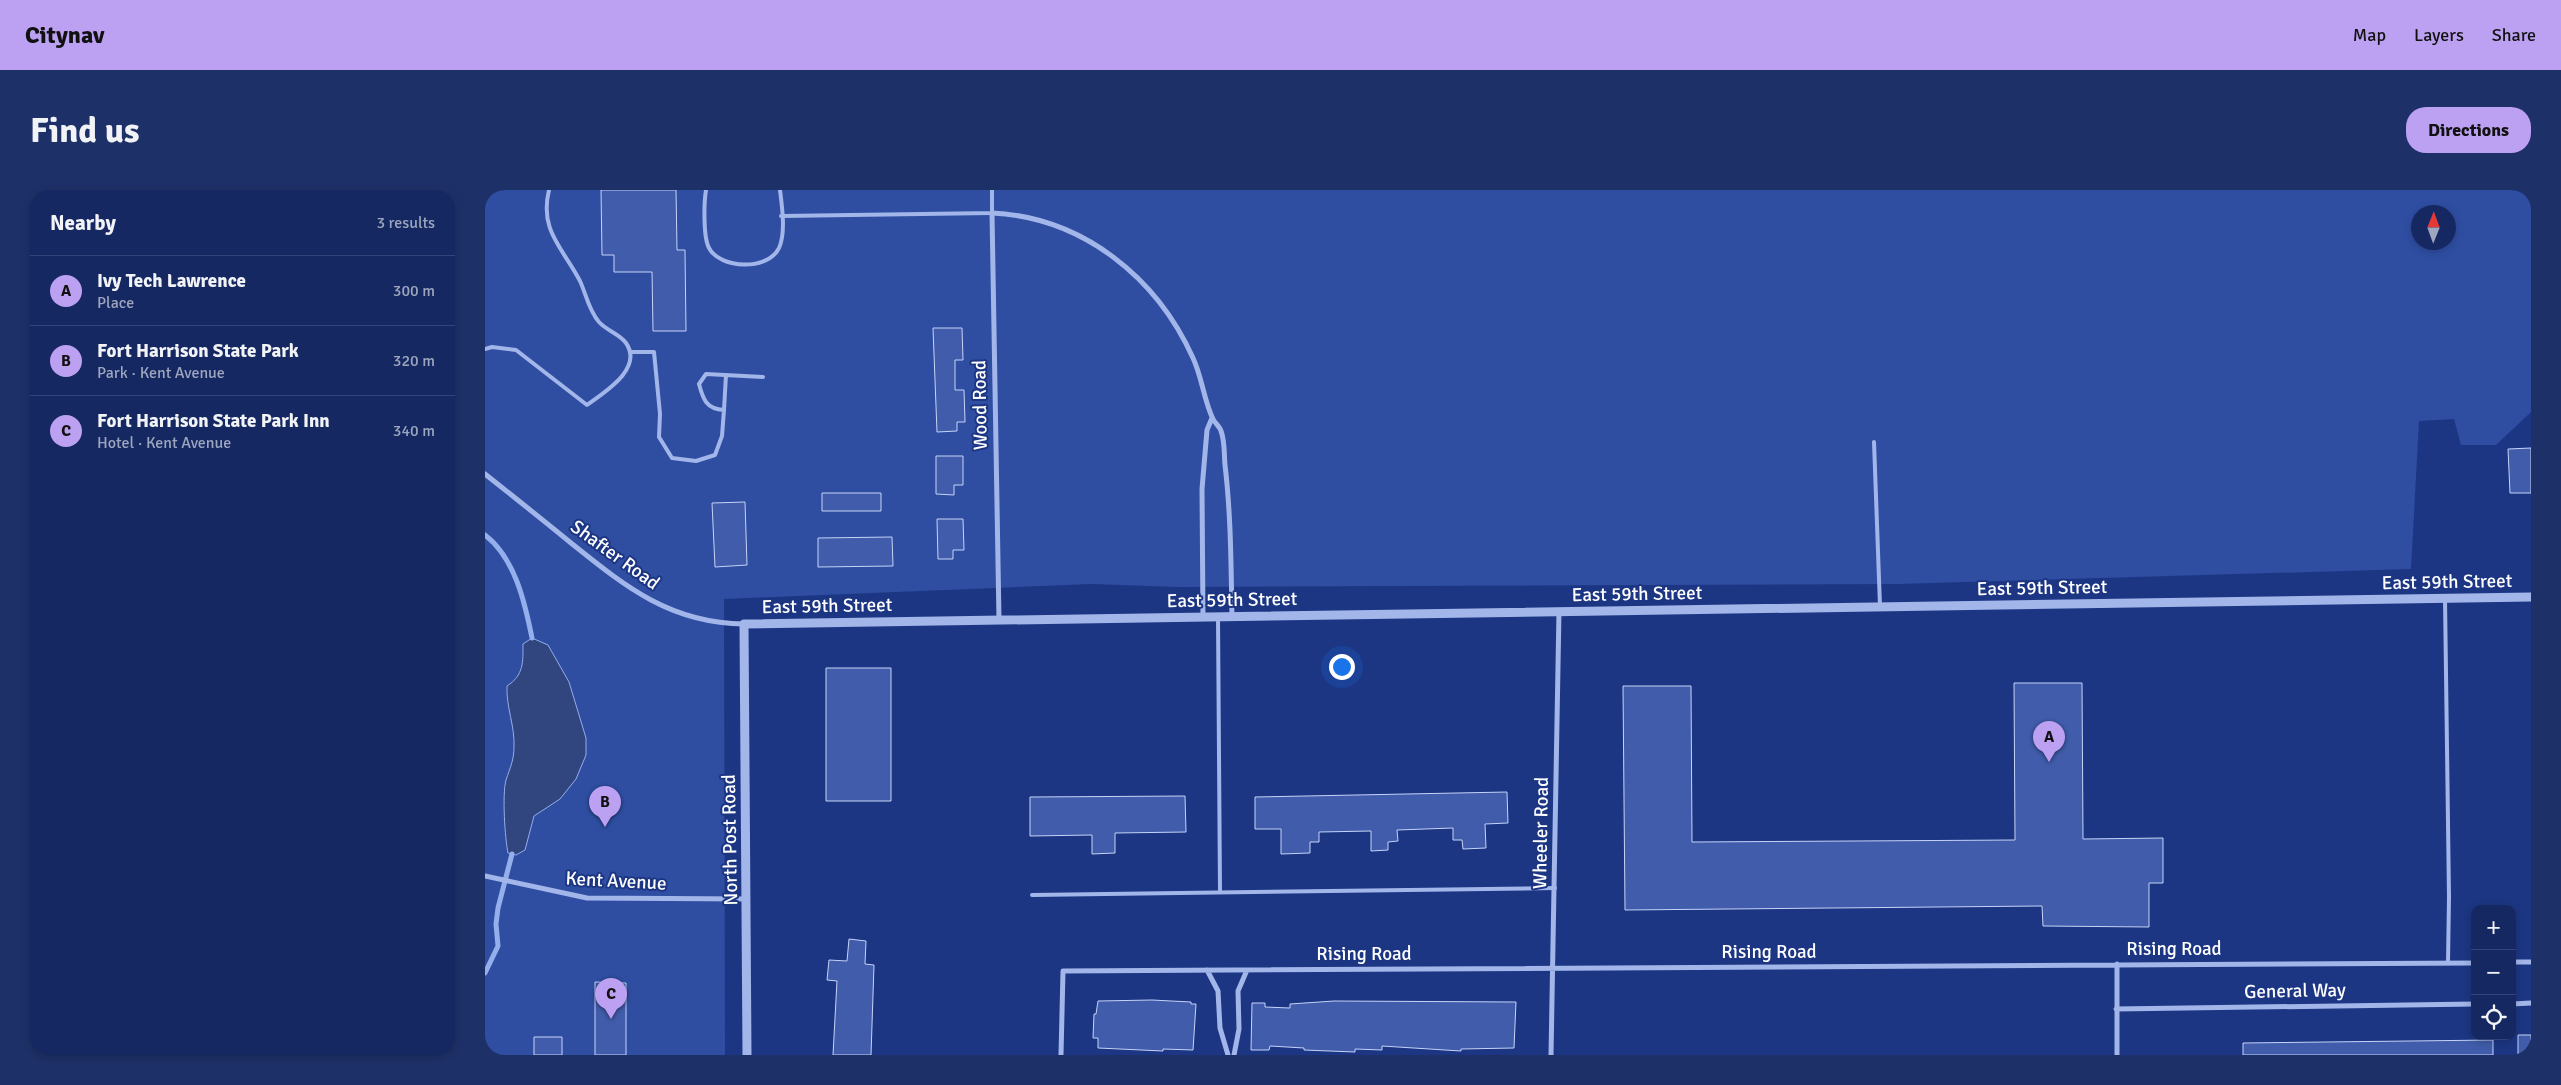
<!DOCTYPE html>
<html lang="en">
<head>
<meta charset="utf-8">
<style>
  :root { --surface:#152862; --page:#1e3068; --text:#f1f3f6; --muted:#9da6be; --line:#344477; --accent:#bca0f2 }
  body { margin:0; font-family:Signika,sans-serif; background:var(--page); color:var(--text) }
  .controls { position:absolute; right:15px; bottom:15px; display:grid; overflow:hidden; border-radius:10px; box-shadow:0 2px 8px #0003 }
  .controls button { width:45px; height:45px; display:grid; place-items:center; padding:0; border:0; border-bottom:1px solid var(--line); background:var(--surface); color:var(--text); font:25px sans-serif }
  .compass { position:absolute; left:1926px; top:15px; width:45px; height:45px; border-radius:50%; background:var(--surface); box-shadow:0 2px 8px #0003; rotate:1deg }
  .you { position:absolute; left:856px; top:476px; width:18px; height:18px; margin:-12px; border:4px solid #fff; border-radius:50%; background:#1a73e8; box-shadow:0 0 0 8px #1a73e833 }
  .badge { display:grid; place-items:center; width:32px; height:32px; border-radius:50%; background:var(--accent); color:#111; font-size:16px; font-weight:700 }
  .pin { position:absolute; translate:-50% -41px; filter:drop-shadow(0 1px 2px #0008) }
  .pin::after { content:''; position:absolute; top:26px; width:18px; height:15px; background:inherit; clip-path:polygon(0 0,100% 0,50% 100%) }
  .list { margin:0; padding:0; list-style:none }
  h2 { display:flex; justify-content:space-between; align-items:center; height:65px; margin:0; padding:0 20px; font-size:21px }
  h2 small { font-size:16px; font-weight:400; color:var(--muted) }
  .list li { display:grid; grid-template-columns:32px 1fr auto; gap:15px; align-items:center; box-sizing:border-box; height:70px; padding:0 20px; border-top:1px solid var(--line) }
  .list b { display:block; font-size:19px; white-space:nowrap }
  .list p { margin:0; font-size:16px; white-space:nowrap; color:var(--muted) }
  .list em { font-size:16px; font-style:normal; color:var(--muted) }
  .icon { flex:none; width:28px; height:28px; fill:none; stroke:currentColor; stroke-width:2; stroke-linecap:round; stroke-linejoin:round }
  .map { position:relative; flex:none; width:2046px; height:865px; overflow:hidden; border-radius:20px }
  header { display:flex; align-items:center; gap:30px; box-sizing:border-box; height:70px; padding:0 25px; background:var(--accent); color:#111 }
  header strong { font-size:24px }
  nav { display:flex; gap:28px; margin-inline-start:auto; font-size:18px }
  .intro { display:flex; align-items:center; justify-content:space-between; box-sizing:border-box; height:120px; padding:0 30px }
  h1 { margin:0; font-size:35px }
  .button { padding:12px 22px; border-radius:20px; background:var(--accent); color:#111; font-size:18px; font-weight:700 }
  main { display:flex; gap:30px; padding:0 30px }
  aside { flex:1; background:var(--surface); border-radius:20px; box-shadow:0 2px 8px #0003 }
  .map>svg:first-child { display:block }
  .green { fill:#2f4ea2; fill-rule:evenodd }
  .water { fill:#31457f; stroke:#95aeec }
  .lines { fill:none; stroke-linecap:round; stroke-linejoin:round }
  .stream { stroke:#95aeec; stroke-width:5 }
  .building { fill:#405caa; stroke:#c6d4f8 }
  .service { stroke:#a2b6ea; stroke-width:4 }
  .minor { stroke:#a2b6ea; stroke-width:5 }
  .tertiary { stroke:#a2b6ea; stroke-width:9 }
  .labels { text-anchor:middle; dominant-baseline:central; stroke-width:4; stroke-linejoin:round; paint-order:stroke }
  .street-label { font-size:19px; fill:#fff; stroke:#1c3683 }
</style>
</head>
<body>
<header>
<strong>Citynav</strong>
<nav><a>Map</a><a>Layers</a><a>Share</a></nav>
</header>
<div class="intro"><h1>Find us</h1><a class="button">Directions</a></div>
<main>
<aside>
<h2>Nearby<small>3 results</small></h2>
<ul class="list">
<li><span class="badge">A</span><div><b>Ivy Tech Lawrence</b><p>Place</p></div><em>300 m</em></li>
<li><span class="badge">B</span><div><b>Fort Harrison State Park</b><p>Park · Kent Avenue</p></div><em>320 m</em></li>
<li><span class="badge">C</span><div><b>Fort Harrison State Park Inn</b><p>Hotel · Kent Avenue</p></div><em>340 m</em></li>
</ul>
</aside>
<div class="map">
<svg width="2046" height="865" viewBox="0 0 2046 865">
  <rect width="100%" height="100%" fill="#1c3683"/>
  <!-- green -->
  <path class="green" d="M0,0H2046V222L2011,255H1976L1969,229L1934,231L1926,379L1413,394L693,397L606,394L239,409L240,865H0ZM1934,22H1964V52H1934Z"/>
  <!-- water -->
  <path class="water" d="M47,448L63,455L84,492L101,548V565L91,589L75,609L49,626L40,660L31,665L23,663C20,649 17,604 21,590C25,578 29,570 29,557C30,536 21,517 22,496C39,485 38,472 38,454Z"/>
  <g class="lines">
    <!-- stream -->
    <path class="stream" d="M0,345C30,368 40,413 47,448
      M0,783L13,756L11,734L13,718L27,664"/>
  </g>
  <!-- building -->
  <path class="building" d="M116,0H191L192,60H200L201,141H168L167,82H129V65H117Z
    M448,138H477L478,170H470V200H479L480,232H472V241L452,242Z
    M2046,258V303H2025L2023,259Z
    M451,266H478V295H469V305L451,304Z
    M337,303H396V321H337Z
    M260,312L262,375L230,377L227,313Z
    M452,329H478L479,360H468V369H453Z
    M407,347L408,376L333,377V348Z
    M341,478H406V611H341Z
    M1529,493H1597L1598,649L1678,648V693H1664V737L1558,736L1557,716L1140,720L1138,496H1206L1207,652L1530,650Z
    M1022,602L1023,633L1000,634L1001,658L978,659L977,650H968V638L912,640L913,651L903,652V660L886,661V641L834,642V652H825V663L796,664V639H770V607Z
    M700,606L701,642L630,643V663L607,664V645L545,646V607Z
    M364,749L381,751L380,774L389,775L386,865H348L352,791L342,790L344,770L362,771Z
    M110,792L141,793V865H110Z
    M667,810L706,812V814H711L708,860L678,859V861L613,858V848H608L609,824H611L613,811Z
    M849,811L1031,812L1029,858L976,859V861L897,856V860L870,859V862L819,860V858L785,856L784,860H766L767,813H780V817L805,818V814Z
    M2033,845H2046V865H2033Z
    M49,847H77V865H49Z
    M2008,850V865H1758V853Z"/>
  <g class="lines">
    <!-- service -->
    <path class="service" d="M221,0C219,12 218,47 224,58C235,79 283,81 294,58C301,43 297,16 295,0
      M296,26L507,23V0
      M0,159L7,157L31,160L102,215C118,203 159,179 141,153C135,144 122,141 114,132C104,121 101,104 95,91C78,58 54,41 64,0
      M145,162H169L175,224L174,247L187,268L211,271L230,265L237,246L239,220
      M241,185L239,220C221,219 218,209 214,194L221,184L278,187
      M1389,252L1395,416
      M1960,408L1964,707L1963,773
      M733,427L735,702
      M547,705L1070,698"/>
    <!-- minor -->
    <path class="minor" d="M0,284C29,307 58,330 86,353C141,397 185,433 259,434
      M718,427L717,299L722,240L727,228
      M514,430L507,23C598,27 672,88 708,168C717,187 719,211 728,229C730,233 735,237 736,241C740,251 739,265 740,275C746,325 746,376 747,426
      M0,686L102,708L262,709
      M2027,772H2046
      M1632,774V865
      M722,780L733,801L735,838L743,865
      M2027,814L2046,813
      M1631,819L1990,814
      M576,865L578,781L1990,773
      M749,865L754,839L753,801L762,780
      M1066,865L1074,421"/>
    <!-- tertiary -->
    <path class="tertiary" d="M262,865L259,434L2046,407"/>
  </g>
  <g class="labels">
    <!-- street labels -->
    <g class="street-label">
      <text transform="translate(495 215) rotate(-91)">Wood Road</text>
      <text transform="translate(130 365) rotate(36)">Shafter Road</text>
      <text transform="translate(1962 392) rotate(-1)">East 59th Street</text>
      <text transform="translate(1557 398) rotate(-1)">East 59th Street</text>
      <text transform="translate(1152 404) rotate(-1)">East 59th Street</text>
      <text transform="translate(747 410) rotate(-1)">East 59th Street</text>
      <text transform="translate(342 416) rotate(-1)">East 59th Street</text>
      <text transform="translate(1056 643) rotate(-89)">Wheeler Road</text>
      <text transform="translate(245 650) rotate(-91)">North Post Road</text>
      <text transform="translate(131 691) rotate(3)">Kent Avenue</text>
      <text x="1689" y="759">Rising Road</text>
      <text x="1284" y="762">Rising Road</text>
      <text x="879" y="764">Rising Road</text>
      <text transform="translate(1810 801) rotate(-1)">General Way</text>
    </g>
  </g>
</svg>
<div class="controls">
<button>+</button>
<button>−</button>
<button><svg class="icon" aria-label="locate" viewBox="0 0 24 24"><circle cx="12" cy="12" r="6"/><path d="M12 2v4M12 18v4M2 12h4M18 12h4"/></svg></button>
</div>
<svg class="compass" viewBox="-18 -18 36 36"><path d="M0-13l5 13h-10z" fill="#e53935"/><path d="M0 13l5-13h-10z" fill="#9da6be"/></svg>
<div class="you"></div>
<div class="pin badge" style="left:1564px;top:572px">A</div>
<div class="pin badge" style="left:120px;top:637px">B</div>
<div class="pin badge" style="left:126px;top:829px">C</div>
</div>
</main>
</body>
</html>
